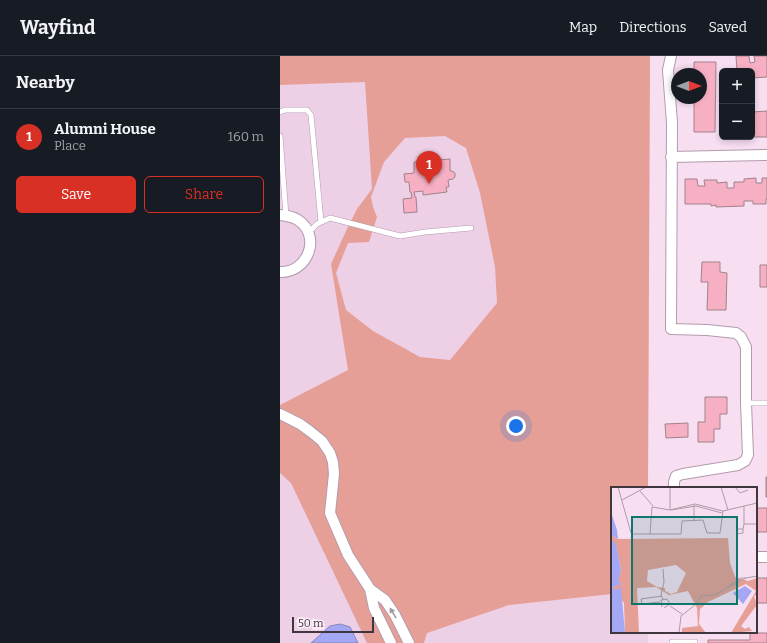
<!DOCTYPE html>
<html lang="en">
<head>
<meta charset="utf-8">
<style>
  :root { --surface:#171b24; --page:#20242c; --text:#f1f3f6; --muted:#9ea1a6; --line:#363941; --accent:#d93025 }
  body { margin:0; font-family:Bitter,serif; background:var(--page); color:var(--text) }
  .controls { position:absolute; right:12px; top:12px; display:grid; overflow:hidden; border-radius:6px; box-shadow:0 2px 6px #0003 }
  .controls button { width:36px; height:36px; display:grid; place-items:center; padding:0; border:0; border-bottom:1px solid var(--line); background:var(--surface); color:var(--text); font:20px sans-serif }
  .compass { position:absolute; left:391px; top:12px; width:36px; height:36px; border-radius:50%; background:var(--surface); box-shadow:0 2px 6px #0003; rotate:90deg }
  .scale { position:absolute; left:12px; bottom:10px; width:82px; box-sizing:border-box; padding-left:4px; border:2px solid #40363d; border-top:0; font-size:11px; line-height:14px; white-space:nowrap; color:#40363d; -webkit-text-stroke:3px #feeffa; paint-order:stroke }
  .you { position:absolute; left:236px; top:370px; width:14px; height:14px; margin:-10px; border:3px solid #fff; border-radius:50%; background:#1a73e8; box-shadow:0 0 0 6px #1a73e833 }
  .badge { display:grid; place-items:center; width:26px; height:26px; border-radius:50%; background:var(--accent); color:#fff; font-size:13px; font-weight:700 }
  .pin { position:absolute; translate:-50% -33px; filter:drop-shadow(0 1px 2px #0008) }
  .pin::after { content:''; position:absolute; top:21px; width:14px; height:12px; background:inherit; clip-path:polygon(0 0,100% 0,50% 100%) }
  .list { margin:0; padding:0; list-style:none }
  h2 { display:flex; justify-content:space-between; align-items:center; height:52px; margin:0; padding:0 16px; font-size:17px }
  h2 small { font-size:13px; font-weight:400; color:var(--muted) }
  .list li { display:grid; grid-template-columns:26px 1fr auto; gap:12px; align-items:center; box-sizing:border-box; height:56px; padding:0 16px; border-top:1px solid var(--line) }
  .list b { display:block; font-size:15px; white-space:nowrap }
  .list p { margin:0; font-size:13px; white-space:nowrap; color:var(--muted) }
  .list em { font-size:13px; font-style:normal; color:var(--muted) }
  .actions { display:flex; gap:8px; padding:12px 16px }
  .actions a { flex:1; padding:9px 0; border:1px solid var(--accent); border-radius:6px; text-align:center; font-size:14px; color:var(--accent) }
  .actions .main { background:var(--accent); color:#fff }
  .map { position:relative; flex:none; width:487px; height:587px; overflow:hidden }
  header { display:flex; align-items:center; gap:24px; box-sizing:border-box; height:56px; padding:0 20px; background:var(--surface); border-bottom:1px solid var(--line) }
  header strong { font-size:19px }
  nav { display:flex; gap:22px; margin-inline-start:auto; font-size:14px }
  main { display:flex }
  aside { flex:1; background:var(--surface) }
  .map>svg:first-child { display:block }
  .built { fill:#edcfe6 }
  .green { fill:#e69f97; fill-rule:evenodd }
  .water { fill:#a4a7f3; stroke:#8685bc }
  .building { fill:#f6afc3; stroke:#a0838b }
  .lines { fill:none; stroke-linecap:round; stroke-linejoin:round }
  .lane-casing { stroke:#b39bad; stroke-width:6 }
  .street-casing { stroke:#b39bad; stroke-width:12 }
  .lane { stroke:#fff; stroke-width:5 }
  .street { stroke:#fff; stroke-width:10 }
  .oneway { fill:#a09a9e }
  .inset-road { fill:none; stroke:#ae9ba9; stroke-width:1 }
  .view { fill:#0f766e; fill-opacity:0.15; stroke:#0f766e; stroke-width:2 }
  .inset-edge { fill:none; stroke:#40363d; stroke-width:2 }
</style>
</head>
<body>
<header>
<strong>Wayfind</strong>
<nav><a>Map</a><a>Directions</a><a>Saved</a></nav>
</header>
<main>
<aside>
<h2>Nearby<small></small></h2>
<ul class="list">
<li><span class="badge">1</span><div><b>Alumni House</b><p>Place</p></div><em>160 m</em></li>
</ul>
<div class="actions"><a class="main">Save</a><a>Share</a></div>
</aside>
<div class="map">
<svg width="487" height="587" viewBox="0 0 487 587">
  <rect width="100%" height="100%" fill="#f7def1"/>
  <!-- built -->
  <path class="built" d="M0,0H370L368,432H332V576H368V587H0Z"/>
  <!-- green -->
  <path class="green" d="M0,0H370L368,432H332V538L229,549L147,577L144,587H87L11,427L0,417V349L68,314L51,208L66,175L77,153L92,133L85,26L0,29ZM165,80L186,92L200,137L215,211L217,247L170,304L140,301L93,275L66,254L56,217L68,187L89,186L97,161L93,151L91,141L104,106L125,82Z"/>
  <!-- water -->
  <path class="water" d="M60,568L70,571L78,587H31L50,570Z"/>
  <!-- building -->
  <path class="building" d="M456,0H469L470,7L475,6L474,0H487V21L472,22V15H457Z
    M414,6H436L435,76H414V42H421V18H414Z
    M487,55V81H472V56Z
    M170,103V115H172L175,117V121L173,123L168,124L169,131H166L167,136L143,139V135L134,136L135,141H136L137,156L124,157L123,143L132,142L131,136H130L129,126H125L124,118L134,117V106Z
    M476,122V127H482V122H487V143H486V148H473V145H464V150L436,151V149L431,150V148H405V123H417L418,130H425L424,124H437V127L447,126V132H454V126H464V123Z
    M422,206H440V216L447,217L446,254H427L428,226H421Z
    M480,209H487V231H480Z
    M425,341H447V358H440V373H434V386H418V366H425Z
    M408,367V381L386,382L385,368Z
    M486,421H487V441H486Z
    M476,452H487V476H476Z
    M476,522H487V547H476Z
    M470,577H487V587H428V584H470Z"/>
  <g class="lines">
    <defs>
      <path id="lane" d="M0,56L5,54H27L31,59L41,166
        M0,80L6,160
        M28,177L37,168L50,162L120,180L145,176L191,172
        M466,347H487
        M392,587V586H415V587"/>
      <path id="street" d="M391,0L388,14L392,67L391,273L427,274L456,277L461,281L466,291V347L468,399L465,405L458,409L403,418L396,420L394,426V432
        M391,101L487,99
        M0,159C6,160 12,160 18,164C42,180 28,217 0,216
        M0,358L20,368L31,376L42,385L50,397L53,406L54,418L50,457L68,499L90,533L94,552L111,587
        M476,501H487
        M90,533L105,544L115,559L129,587"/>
    </defs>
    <!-- lane casing -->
    <use href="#lane" class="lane-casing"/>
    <!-- street casing -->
    <use href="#street" class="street-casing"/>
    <!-- lane -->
    <use href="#lane" class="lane"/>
    <!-- street -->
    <use href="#street" class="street"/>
  </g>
  <!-- one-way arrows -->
  <defs><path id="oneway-solid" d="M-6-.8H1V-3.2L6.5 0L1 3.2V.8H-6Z"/></defs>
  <use class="oneway" href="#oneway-solid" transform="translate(113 557) rotate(-121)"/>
  <!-- overview -->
  <g transform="translate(331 431)">
    <rect width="146" height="146" fill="#f7def1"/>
    <path d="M0,48L7,52L117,51L119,76L124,90L137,94L146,91V108L143,109L146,118L130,139L134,142L138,140L141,144L120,146L145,104L135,97L97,115L89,122L88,137L95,146H71V141L87,139L86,121L77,104L58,108L45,100L26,101L28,146H14L13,116L2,100L9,97L6,94L10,83L5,58L1,56ZM65,78L75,86L66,105L60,107L54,104V101L46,100L36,94L37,83Z" fill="#e69f97" fill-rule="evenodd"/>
    <path d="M0,25L6,43L7,52L0,48ZM0,53L5,57L10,83L7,94L11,97L2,100L5,103L10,100L14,146H0ZM134,99L141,104L132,117L122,106Z" fill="#a4a7f3"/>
    <path class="inset-road" d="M7,0L20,46L23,47H70L71,34L92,33L96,46H109L112,24L146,16M110,0L117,23M124,0L129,6L137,3M29,4L42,19M11,13L35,0M59,23L84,17L112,24M60,23L85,19L111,26M83,33V18M133,37H146M132,42H126V47L132,46V42L133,37V19M39,47L41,20L59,23V0M52,82L53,95L50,108L52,112M116,100L130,91H135M49,115L31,117L30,112L51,109M59,119L71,127M51,120L50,113L56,112L59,117L53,121M68,146L70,129L84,118L90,109L103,108L135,91L146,89"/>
    <path class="view" d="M21,30H126V117H21Z"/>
    <rect width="146" height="146" class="inset-edge"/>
  </g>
</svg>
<div class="controls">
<button>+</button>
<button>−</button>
</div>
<svg class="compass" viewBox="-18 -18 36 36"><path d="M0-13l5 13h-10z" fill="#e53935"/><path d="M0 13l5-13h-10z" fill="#9ea1a6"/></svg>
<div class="scale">50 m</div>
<div class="you"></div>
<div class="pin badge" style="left:149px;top:128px">1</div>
</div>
</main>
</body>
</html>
